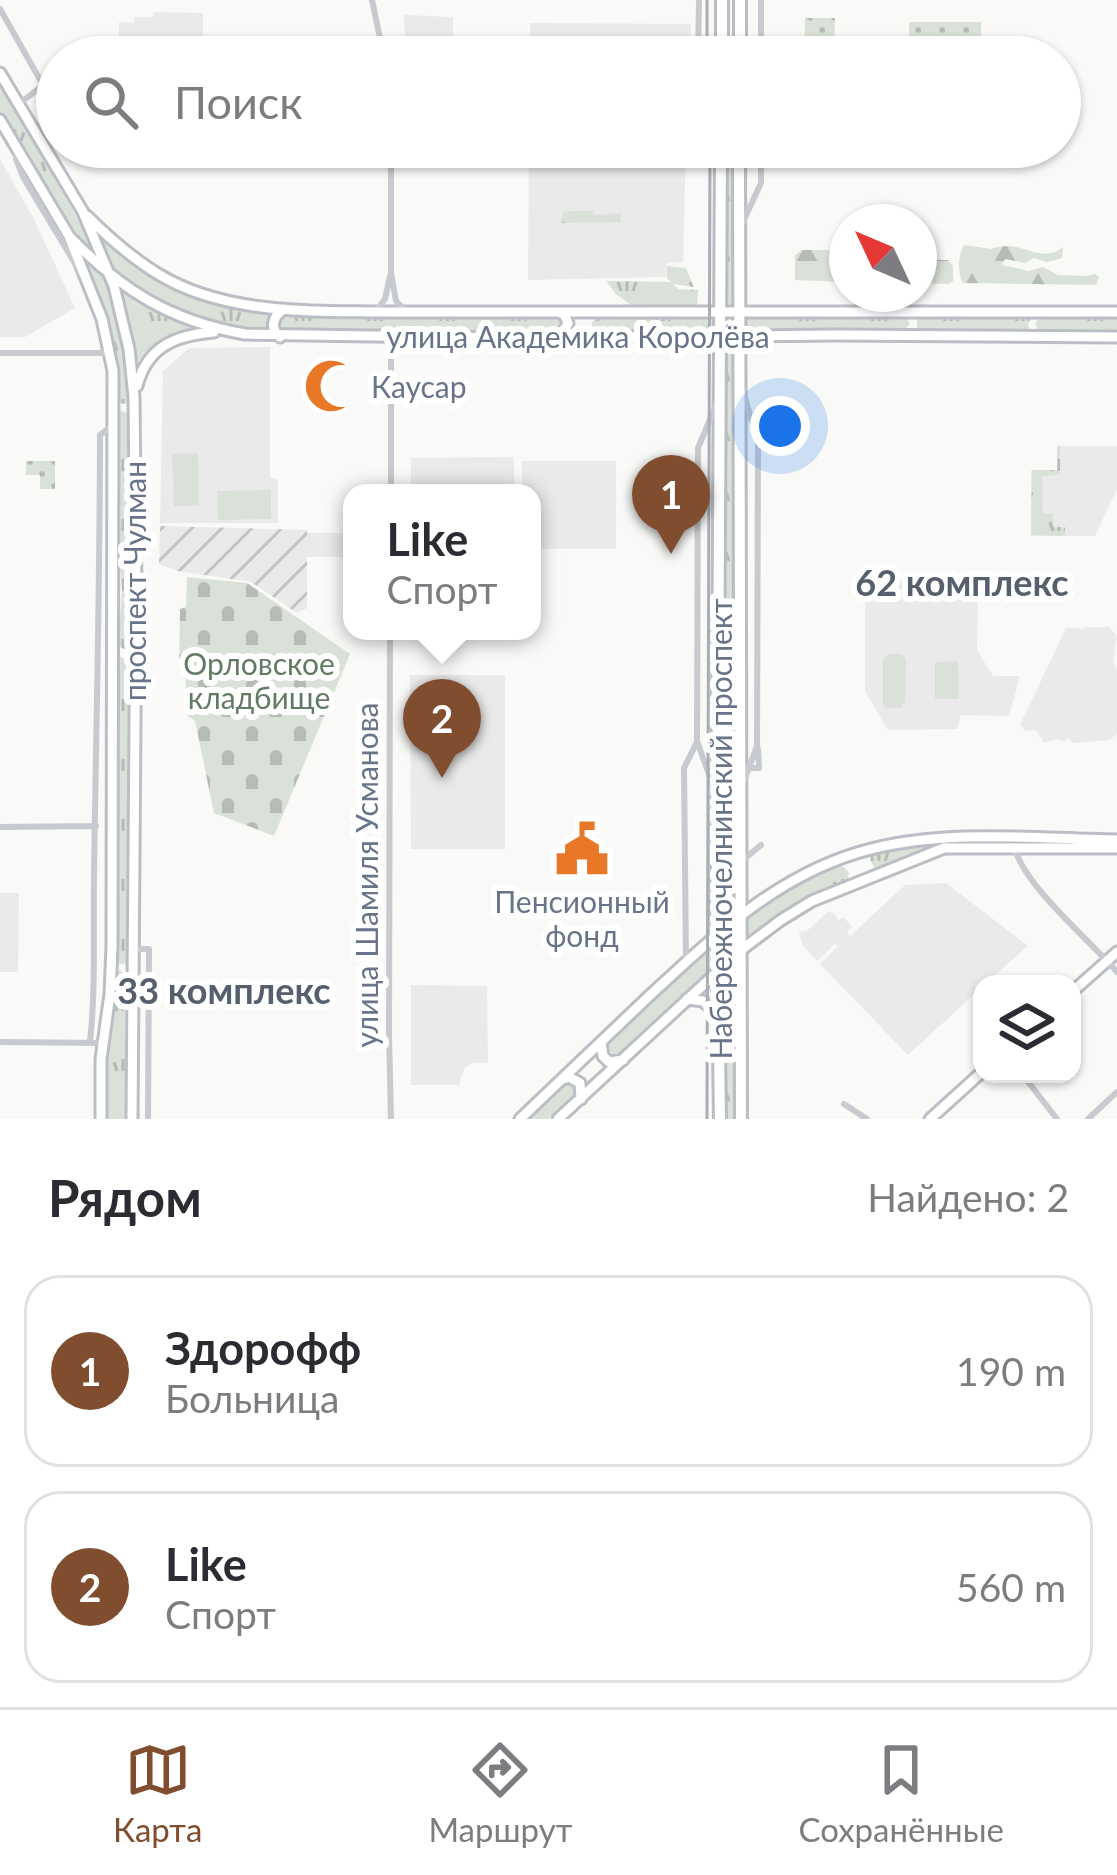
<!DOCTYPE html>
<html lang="ru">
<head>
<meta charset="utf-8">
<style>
  :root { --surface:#fff; --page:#f2f2f3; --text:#2b2b33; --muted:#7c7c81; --line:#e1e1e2; --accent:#804d2e }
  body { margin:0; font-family:Lato,sans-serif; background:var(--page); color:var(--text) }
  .controls { position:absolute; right:36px; bottom:36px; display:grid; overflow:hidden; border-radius:24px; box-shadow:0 3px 9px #0004 }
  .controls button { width:108px; height:108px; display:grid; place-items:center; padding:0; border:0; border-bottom:3px solid var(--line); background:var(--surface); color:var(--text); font:60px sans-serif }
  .compass { position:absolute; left:829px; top:204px; width:108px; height:108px; border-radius:50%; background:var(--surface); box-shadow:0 3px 9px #0004; rotate:314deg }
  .you { position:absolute; left:780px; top:426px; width:42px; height:42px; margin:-30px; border:9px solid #fff; border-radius:50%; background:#1a73e8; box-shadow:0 0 0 18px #1a73e833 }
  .badge { display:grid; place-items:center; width:78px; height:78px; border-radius:50%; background:var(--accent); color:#fff; font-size:39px; font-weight:700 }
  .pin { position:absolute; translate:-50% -99px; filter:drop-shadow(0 3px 6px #0008) }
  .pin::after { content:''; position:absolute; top:63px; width:42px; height:36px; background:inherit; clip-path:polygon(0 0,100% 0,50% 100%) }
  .popup { position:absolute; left:343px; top:484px; width:198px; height:156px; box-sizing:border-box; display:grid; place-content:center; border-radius:24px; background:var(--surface); filter:drop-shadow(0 3px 9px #0005); font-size:39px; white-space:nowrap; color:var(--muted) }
  .popup b { font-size:45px; color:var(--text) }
  .popup::after { content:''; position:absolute; left:50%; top:100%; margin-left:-24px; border:24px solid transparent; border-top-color:var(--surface) }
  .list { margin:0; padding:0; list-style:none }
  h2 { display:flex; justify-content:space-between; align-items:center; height:156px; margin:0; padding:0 48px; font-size:51px }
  h2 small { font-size:39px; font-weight:400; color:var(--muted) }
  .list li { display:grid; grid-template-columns:78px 1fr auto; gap:36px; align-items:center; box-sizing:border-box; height:192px; margin:0 24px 24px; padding:0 24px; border:3px solid var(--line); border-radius:36px }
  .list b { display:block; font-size:45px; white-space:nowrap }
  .list p { margin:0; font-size:39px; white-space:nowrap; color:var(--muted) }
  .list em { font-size:39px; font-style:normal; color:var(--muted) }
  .icon { flex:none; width:66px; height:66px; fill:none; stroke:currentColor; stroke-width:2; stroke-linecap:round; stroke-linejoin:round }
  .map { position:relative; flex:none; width:1117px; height:1119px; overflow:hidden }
  .search { position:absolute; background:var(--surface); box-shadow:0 3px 9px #0004; left:36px; right:36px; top:36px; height:132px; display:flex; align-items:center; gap:30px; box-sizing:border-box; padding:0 42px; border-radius:66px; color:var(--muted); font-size:45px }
  .sheet { height:588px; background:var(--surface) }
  nav { display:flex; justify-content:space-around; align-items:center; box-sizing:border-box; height:168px; border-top:3px solid var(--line); background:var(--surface); font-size:33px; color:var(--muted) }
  nav a { display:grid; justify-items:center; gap:6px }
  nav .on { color:var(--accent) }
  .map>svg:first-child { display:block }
  .built { fill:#eaeaea }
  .industrial { fill:url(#industrial-furrows) }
  .grass { fill:url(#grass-tufts) }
  .forest { fill:url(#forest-firs) }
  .cemetery { fill:url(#cemetery-stones) }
  .park { fill:url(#park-dots) }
  .garden { fill:#dae1d8 }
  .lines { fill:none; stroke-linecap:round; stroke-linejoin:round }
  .secondary-casing { stroke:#bbbfc5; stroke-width:15 }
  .primary-casing { stroke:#babdc2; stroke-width:16 }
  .street { stroke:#c7cace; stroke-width:6 }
  .secondary { stroke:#fff; stroke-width:9 }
  .primary { stroke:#fff; stroke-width:10 }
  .tram { stroke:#a9adb5; stroke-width:3 }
  .labels { text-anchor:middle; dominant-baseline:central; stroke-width:12; stroke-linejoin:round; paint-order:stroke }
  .street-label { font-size:30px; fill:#677489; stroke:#fff }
  .poi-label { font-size:30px; fill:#677489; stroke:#fff; text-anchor:start }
  .park-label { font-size:30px; fill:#637a63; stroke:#fff }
  .quarter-label { font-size:36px; font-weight:bold; fill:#565f6d; stroke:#fff }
</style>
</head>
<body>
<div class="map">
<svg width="1117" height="1119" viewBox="0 0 1117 1119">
  <defs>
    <pattern id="industrial-furrows" width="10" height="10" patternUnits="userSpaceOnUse" patternTransform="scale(3)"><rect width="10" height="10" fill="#eaeaea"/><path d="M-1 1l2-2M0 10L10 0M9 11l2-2" fill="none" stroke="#c1c2c3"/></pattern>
    <pattern id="grass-tufts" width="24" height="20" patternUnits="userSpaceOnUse" patternTransform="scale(3)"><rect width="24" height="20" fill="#dae1d8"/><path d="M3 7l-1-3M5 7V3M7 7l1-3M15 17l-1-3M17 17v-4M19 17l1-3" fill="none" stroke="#b5bbb5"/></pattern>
    <pattern id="forest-firs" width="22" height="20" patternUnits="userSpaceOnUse" patternTransform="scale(3)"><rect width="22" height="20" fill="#dae1d8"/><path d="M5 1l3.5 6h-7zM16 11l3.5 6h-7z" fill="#b5bbb5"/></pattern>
    <pattern id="cemetery-stones" width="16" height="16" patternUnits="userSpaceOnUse" patternTransform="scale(3)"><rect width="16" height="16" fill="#dae1d8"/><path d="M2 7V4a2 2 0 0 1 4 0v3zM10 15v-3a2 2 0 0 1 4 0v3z" fill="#b5bbb5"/></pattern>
    <pattern id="park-dots" width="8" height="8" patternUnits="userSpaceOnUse" patternTransform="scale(3)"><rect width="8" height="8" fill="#dae1d8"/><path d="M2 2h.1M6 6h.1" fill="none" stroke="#b5bbb5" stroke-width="1.8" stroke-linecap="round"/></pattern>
  </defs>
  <rect width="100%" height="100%" fill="#f9f9f7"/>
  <!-- built -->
  <path class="built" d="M154,12L203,13V57H119V22L134,23L135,17H153Z
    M404,15L453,17V57H406Z
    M530,23L691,24L689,57H530Z
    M529,147H686L683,262L667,263L666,277L528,280Z
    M0,159L33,217L75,308L25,337H0Z
    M270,347V478L278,479V523H160L163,371L189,348Z
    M1057,446H1117V489L1095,536H1031V470H1057Z
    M514,457V493H411V458Z
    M522,461H616V549H532V493H522Z
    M307,533H352V557H307Z
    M912,578L980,579L982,582L978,590L977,650L993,676H1020L1009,716L961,715L957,729L888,730L865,691V590H883L887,580Z
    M1085,627H1109L1117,636L1113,661L1117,669V733L1110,740L1072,743L1068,738L1064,742L1057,739L1044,743L1036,730L1026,731L1020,725L1066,628H1079L1081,630Z
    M410,675H505V849H411Z
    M946,883L1028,946L985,984H982V987L908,1055L820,964L838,946L835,944L817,961L802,944L799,932L808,930L828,911L835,914L838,921L843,917L853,927L847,932L850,936L905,885Z
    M0,893H19L18,972H0Z
    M411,985L487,986L488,1063H472L464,1069L459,1085H411Z"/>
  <!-- industrial -->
  <path class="industrial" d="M160,526L307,530V608L297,613L251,582L178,571L159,564Z"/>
  <!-- grass -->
  <path class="grass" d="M0,83L76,216L100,263L72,233L0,112Z
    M726,147H735L734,308H726Z
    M572,211H593L594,215L621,213L620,222L560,223L563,213Z
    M94,232C146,278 203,311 274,313L269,323L273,334L228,330L159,304L114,276Z
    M82,256L108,279L126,352L128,404L115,403C118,348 101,307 82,256Z
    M667,266L686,268L694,287L673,284L678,289L698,290L697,307L631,305L616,294L606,281L672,282L667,279Z
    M118,290L154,311L203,330C175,334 151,340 135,366L129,329Z
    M917,314L1032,315L1028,325L1031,333L942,332L917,329Z
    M559,315L564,322L559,331L529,334L284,333L279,329L278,324L283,317L320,316Z
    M675,315H715V333H598L592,329V322L597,318H654Z
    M744,315L905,316L910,324L902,331L744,333Z
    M1043,315H1117V334H1043L1038,330L1035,323Z
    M726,340H735V891L734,911L724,917Z
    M122,411L128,413C125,490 130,568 129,645L124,649L118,646L122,591L117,526V415Z
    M1057,446H1060V474L1042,477L1043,513L1053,514V527H1065V536L1031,535L1032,470H1057Z
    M117,655L123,658L128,656V963L115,965Z
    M932,845L929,850L880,870L876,871L870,860L871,853Z
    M839,866L844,867L849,873L847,881L799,902L745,937V916L798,884Z
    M713,945L714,966L617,1058L608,1056L605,1052L607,1043Z
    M734,962V1119H724V971Z
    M120,970L124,974L127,1119H108L106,1055L116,973Z
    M571,1080L577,1085V1093L548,1119H527L563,1083Z"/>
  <!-- forest -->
  <path class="forest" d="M964,245L991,249C1022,237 1039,266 1063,247L1062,258L1047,262L1034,258L1025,263L1005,259L1002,265L1029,271L1043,267L1058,275L1085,276L1095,274L1099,277L1096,285L963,283C957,274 958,255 964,245Z
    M802,250H831L837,258L847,260V282L795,280V255Z
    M919,260H948L953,266V281L949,284L919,283Z"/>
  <!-- cemetery -->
  <path class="cemetery" d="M187,577L247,583L350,654L274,836L214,813L195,721L188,716L185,673L179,671L180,609L186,607Z"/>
  <!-- park -->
  <path class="park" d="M805,18H835L834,57H804Z
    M909,22H981V57H909Z
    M26,461H55V489H40V475H26Z"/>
  <!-- garden -->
  <path class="garden" d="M198,453L199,506H174L172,454Z
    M271,490V519L218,520L217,491Z
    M888,654H901L906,659L905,701L901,708H887L883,704V659Z
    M958,661L959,699H935V662Z
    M423,721H460V740H423Z"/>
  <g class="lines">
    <defs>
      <path id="secondary" d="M0,73L83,212L114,286L129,349L134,397L136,588L132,1119
        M0,120L69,236L102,319L113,371L112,947L110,994L101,1059V1119
        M87,216C109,238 132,258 158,274C222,313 303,311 375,312H1117
        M69,236C121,290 170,321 245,334L515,338L837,335L1117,337
        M280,337C269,328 273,316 284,309
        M555,337L564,331L568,323L564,314L558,312
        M137,386C147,347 175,335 214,332
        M1072,992L1117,952
        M687,999L703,1001L718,1015
        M601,1043L603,1056L609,1062L623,1060
        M563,1079L569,1077L580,1083L581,1099
        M520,1119C562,1079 604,1039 646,999C713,937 779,872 871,849C950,829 1036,839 1117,840
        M558,1119L741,950L781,920L812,901L944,848H1117
        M930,1119L982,1072"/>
      <path id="primary" d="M722,57V0
        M740,57V0
        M739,147L741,1119
        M720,1119L717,910L721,147"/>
    </defs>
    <!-- secondary casing -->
    <use href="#secondary" class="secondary-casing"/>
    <!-- primary casing -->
    <use href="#primary" class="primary-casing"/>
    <!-- street -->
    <path class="street" d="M372,0L384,57
      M0,9L43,85L19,104
      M698,57L699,0
      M761,57V0
      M391,147V273L396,301L407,312
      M16,151V159L23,177L82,275
      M742,224L761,183V147
      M375,312L385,299L390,276
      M0,353H110
      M743,391L758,441L757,746L744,781
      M391,493V337
      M390,631L389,1035L391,1119
      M750,768H759L758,749
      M715,791L697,741L698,448L717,403
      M0,827L96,826
      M1014,847C1026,888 1088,938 1117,972
      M743,860L761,845
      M133,949H149L148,1119
      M686,962L684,768L696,744
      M0,1042L103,1043
      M90,1042C96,987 93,933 94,877C96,729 100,582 100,435L112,426
      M1022,1074L1057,1119
      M844,1104L867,1119
      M1088,1119L1117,1092"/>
    <!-- secondary -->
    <use href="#secondary" class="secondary"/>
    <!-- primary -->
    <use href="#primary" class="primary"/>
    <!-- tram -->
    <path class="tram" d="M707,57V0
      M707,1119L710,147"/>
  </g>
  <!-- icons -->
  <defs>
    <symbol id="mosque-bare" viewBox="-9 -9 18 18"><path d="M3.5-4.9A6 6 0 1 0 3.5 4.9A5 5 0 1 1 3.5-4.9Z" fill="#e87728" stroke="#fff" stroke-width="2.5" paint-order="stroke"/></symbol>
    <symbol id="civic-bare" viewBox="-9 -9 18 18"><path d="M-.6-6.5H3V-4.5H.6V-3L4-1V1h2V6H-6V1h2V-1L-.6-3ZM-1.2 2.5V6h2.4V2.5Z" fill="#e87728" stroke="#fff" stroke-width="2.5" paint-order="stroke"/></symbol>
  </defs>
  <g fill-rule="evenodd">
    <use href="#mosque-bare" x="293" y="348" width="76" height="76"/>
    <use href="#civic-bare" x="544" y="811" width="76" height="76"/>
  </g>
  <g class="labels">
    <!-- street labels -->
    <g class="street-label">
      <text x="578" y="336">улица Академика Королёва</text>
      <text transform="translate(134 581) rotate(-90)">проспект Чулман</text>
      <text transform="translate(720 829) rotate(-90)">Набережночелнинский проспект</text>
      <text transform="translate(366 875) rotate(-90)">улица Шамиля Усманова</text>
    </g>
    <!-- poi labels -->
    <g class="poi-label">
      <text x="371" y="386">Каусар</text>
      <text x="582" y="901" text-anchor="middle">Пенсионный<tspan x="582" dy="34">фонд</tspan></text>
    </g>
    <!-- park labels -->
    <g class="park-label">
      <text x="259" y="663">Орловское<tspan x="259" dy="34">кладбище</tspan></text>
    </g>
    <!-- quarter labels -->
    <g class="quarter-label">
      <text x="962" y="582">62 комплекс</text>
      <text x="224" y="990">33 комплекс</text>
    </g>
  </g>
</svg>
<div class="controls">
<button><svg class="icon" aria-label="layers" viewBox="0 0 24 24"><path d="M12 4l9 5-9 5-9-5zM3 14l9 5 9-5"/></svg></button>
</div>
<svg class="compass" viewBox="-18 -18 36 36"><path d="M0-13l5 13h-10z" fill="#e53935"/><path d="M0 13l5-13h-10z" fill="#7c7c81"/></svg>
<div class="you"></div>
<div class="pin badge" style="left:671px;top:554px">1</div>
<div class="pin badge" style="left:442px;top:778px">2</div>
<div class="popup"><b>Like</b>Спорт</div>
<div class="search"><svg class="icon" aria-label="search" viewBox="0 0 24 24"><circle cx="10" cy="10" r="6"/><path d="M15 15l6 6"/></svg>Поиск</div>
</div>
<section class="sheet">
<h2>Рядом<small>Найдено: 2</small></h2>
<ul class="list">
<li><span class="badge">1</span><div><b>Здорофф</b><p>Больница</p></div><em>190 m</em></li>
<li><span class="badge">2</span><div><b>Like</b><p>Спорт</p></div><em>560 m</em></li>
</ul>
</section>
<nav>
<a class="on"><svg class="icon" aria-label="map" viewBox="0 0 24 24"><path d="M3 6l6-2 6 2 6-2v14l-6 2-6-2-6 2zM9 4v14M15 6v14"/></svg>Карта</a>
<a><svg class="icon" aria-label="directions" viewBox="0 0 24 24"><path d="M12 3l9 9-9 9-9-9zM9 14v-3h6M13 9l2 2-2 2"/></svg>Маршрут</a>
<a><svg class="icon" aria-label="saved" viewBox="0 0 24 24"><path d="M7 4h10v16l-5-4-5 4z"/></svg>Сохранённые</a>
</nav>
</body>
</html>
